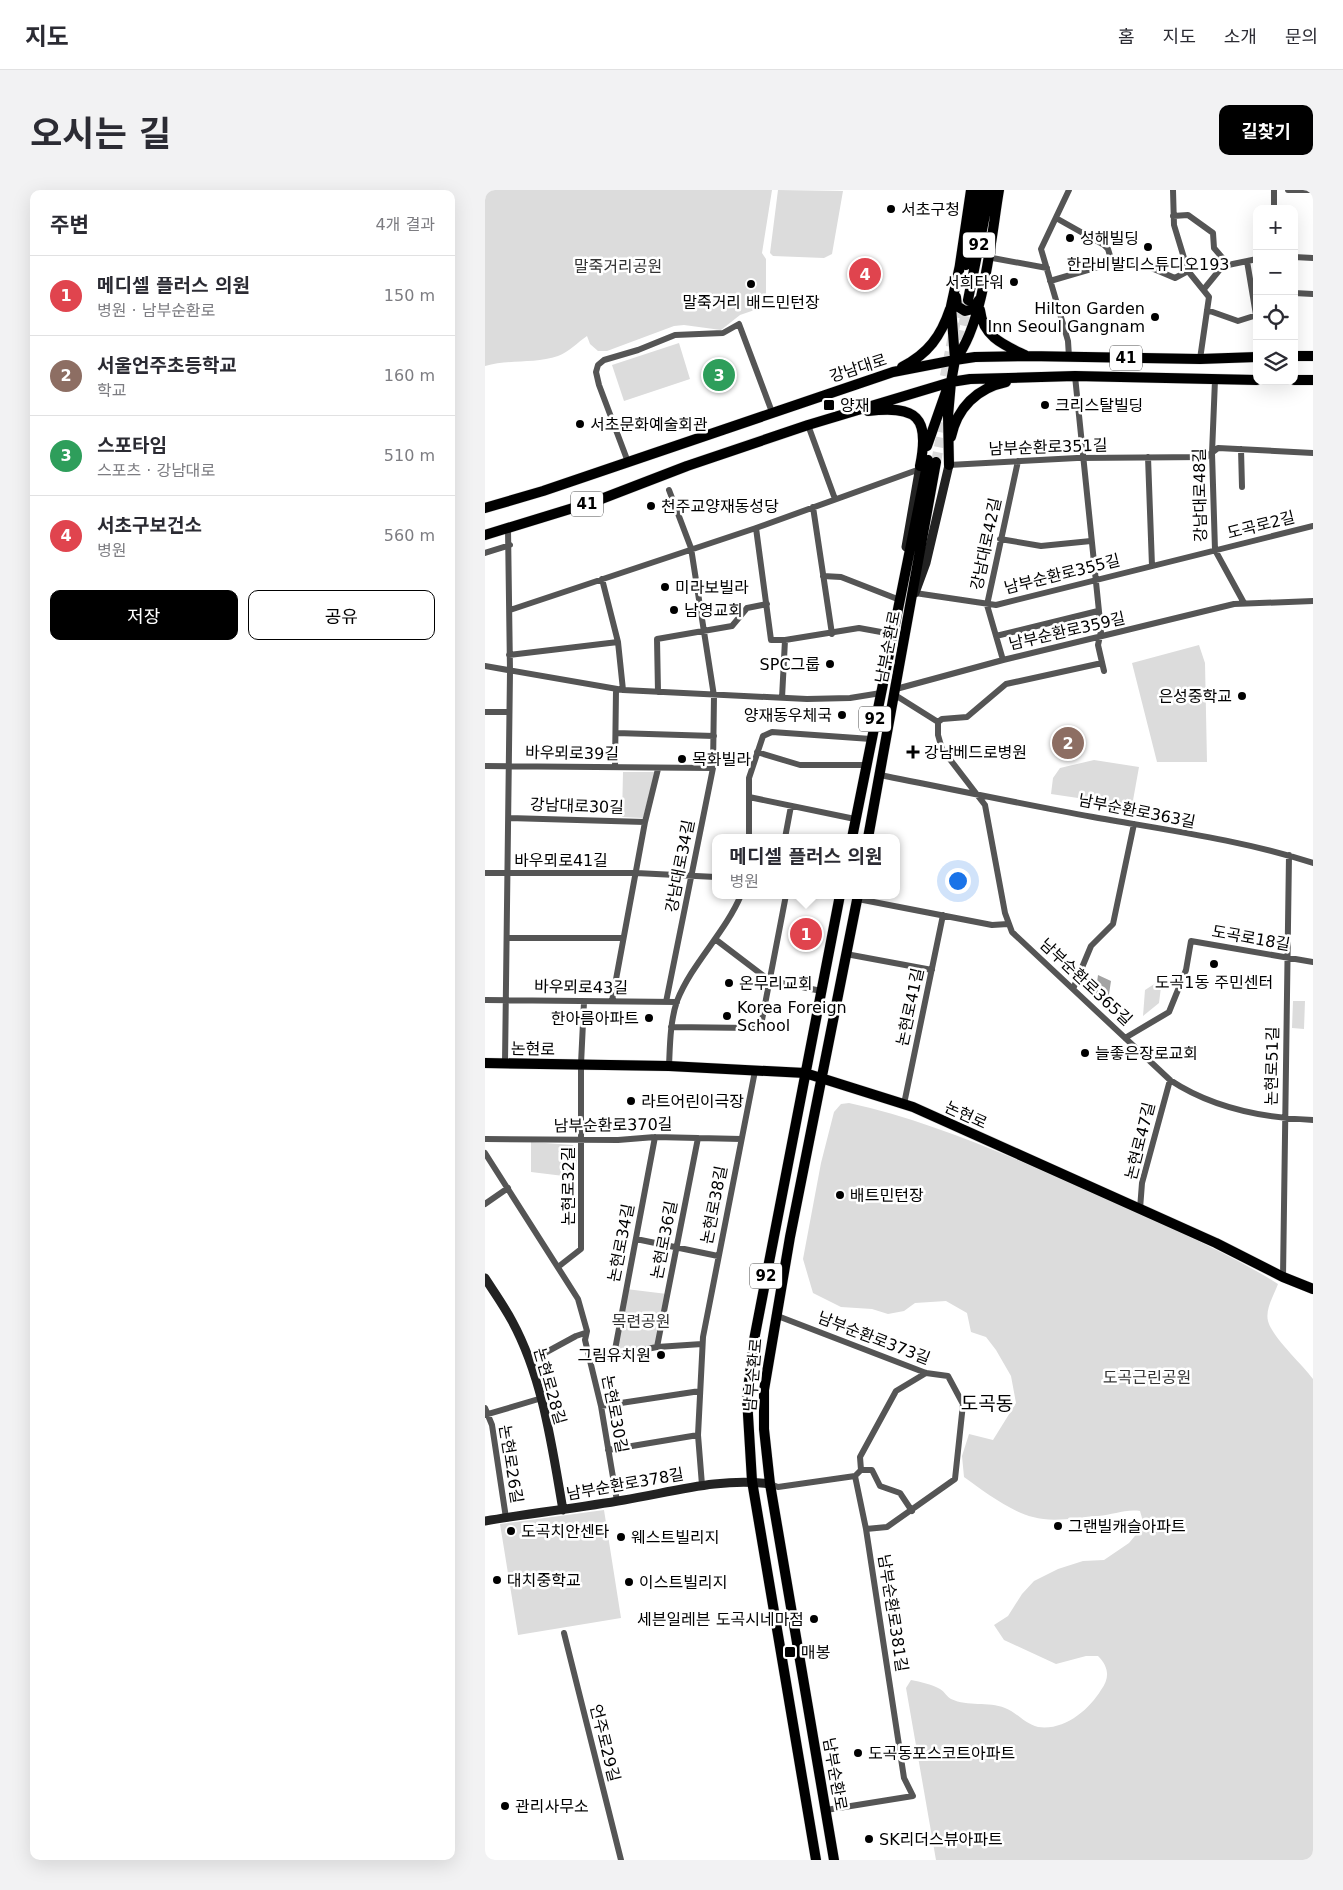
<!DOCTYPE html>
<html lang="ko">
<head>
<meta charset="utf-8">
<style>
  :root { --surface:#fff; --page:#f2f2f3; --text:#2b2b33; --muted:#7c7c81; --line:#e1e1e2; --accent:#000 }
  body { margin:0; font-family:"DejaVu Sans","Noto Sans KR",sans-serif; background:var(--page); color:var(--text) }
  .controls { position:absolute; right:15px; top:15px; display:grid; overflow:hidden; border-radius:10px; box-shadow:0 5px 20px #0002 }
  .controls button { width:45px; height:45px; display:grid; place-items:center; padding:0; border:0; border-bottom:1px solid var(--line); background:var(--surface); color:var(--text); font:25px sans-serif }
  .you { position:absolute; left:472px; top:690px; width:18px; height:18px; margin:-12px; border:4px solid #fff; border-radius:50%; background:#1a73e8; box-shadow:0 0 0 8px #1a73e833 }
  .badge { display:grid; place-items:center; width:32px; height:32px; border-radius:50%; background:var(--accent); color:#fff; font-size:16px; font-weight:700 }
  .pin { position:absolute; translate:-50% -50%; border:2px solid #fff; box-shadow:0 1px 5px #0006 }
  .popup { position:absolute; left:227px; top:644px; width:188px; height:65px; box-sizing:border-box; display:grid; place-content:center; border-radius:10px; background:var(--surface); filter:drop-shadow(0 1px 4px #0005); font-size:16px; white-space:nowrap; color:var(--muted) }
  .popup b { font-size:19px; color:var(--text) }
  .popup::after { content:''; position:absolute; left:50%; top:100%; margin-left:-10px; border:10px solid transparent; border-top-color:var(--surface) }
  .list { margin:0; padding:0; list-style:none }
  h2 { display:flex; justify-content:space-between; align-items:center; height:65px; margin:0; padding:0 20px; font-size:21px }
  h2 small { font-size:16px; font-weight:400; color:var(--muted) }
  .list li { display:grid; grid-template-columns:32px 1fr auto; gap:15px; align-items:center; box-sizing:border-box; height:80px; padding:0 20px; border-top:1px solid var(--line) }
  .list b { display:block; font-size:19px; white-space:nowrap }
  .list p { margin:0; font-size:16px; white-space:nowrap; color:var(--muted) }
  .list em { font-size:16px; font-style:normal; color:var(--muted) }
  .actions { display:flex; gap:10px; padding:15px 20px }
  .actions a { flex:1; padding:11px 0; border:1px solid var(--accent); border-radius:10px; text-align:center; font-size:18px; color:var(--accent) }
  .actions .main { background:var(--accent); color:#fff }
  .icon { flex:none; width:28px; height:28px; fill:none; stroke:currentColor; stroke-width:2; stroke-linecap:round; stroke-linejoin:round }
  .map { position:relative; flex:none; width:828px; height:1670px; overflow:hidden; border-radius:10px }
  header { display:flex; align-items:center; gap:30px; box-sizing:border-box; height:70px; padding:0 25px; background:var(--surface); border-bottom:1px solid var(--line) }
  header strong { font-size:24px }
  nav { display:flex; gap:28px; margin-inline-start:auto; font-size:18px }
  .intro { display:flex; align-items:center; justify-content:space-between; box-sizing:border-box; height:120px; padding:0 30px }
  h1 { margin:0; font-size:35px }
  .button { padding:12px 22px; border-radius:10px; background:var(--accent); color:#fff; font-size:18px; font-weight:700 }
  main { display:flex; gap:30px; padding:0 30px }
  aside { flex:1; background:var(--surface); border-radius:10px; box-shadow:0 5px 20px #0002 }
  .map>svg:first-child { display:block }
  .green { fill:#dcdcdc }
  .water { fill:#a3a3a3 }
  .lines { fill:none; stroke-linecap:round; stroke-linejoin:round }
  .primary-tunnel { stroke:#d9d9d9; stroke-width:10; stroke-dasharray:10 5; stroke-linecap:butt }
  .primary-casing { stroke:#dbdbdb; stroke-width:11 }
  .street { stroke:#555; stroke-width:6 }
  .secondary { stroke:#222; stroke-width:9 }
  .primary { stroke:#000; stroke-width:10 }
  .poi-dot { fill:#000; stroke:#fff; stroke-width:2 }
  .labels { text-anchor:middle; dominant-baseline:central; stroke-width:5; stroke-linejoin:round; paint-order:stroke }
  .shield { fill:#fff; stroke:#4c4c4c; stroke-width:1 }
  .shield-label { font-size:15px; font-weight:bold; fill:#000 }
  .poi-label { font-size:16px; fill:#000; stroke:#fff; text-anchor:start }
  .park-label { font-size:16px; fill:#333; stroke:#fff }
  .street-label { font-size:16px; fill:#000; stroke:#fff }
  .quarter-label { font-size:19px; fill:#000; stroke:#fff }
</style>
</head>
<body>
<header>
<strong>지도</strong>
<nav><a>홈</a><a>지도</a><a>소개</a><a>문의</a></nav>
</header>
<div class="intro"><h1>오시는 길</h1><a class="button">길찾기</a></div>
<main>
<aside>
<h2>주변<small>4개 결과</small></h2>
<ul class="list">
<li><span class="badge" style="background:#e0444e">1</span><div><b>메디셀 플러스 의원</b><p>병원 · 남부순환로</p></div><em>150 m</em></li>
<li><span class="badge" style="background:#8d6e63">2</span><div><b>서울언주초등학교</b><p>학교</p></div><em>160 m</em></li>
<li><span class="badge" style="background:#2e9e5b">3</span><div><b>스포타임</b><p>스포츠 · 강남대로</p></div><em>510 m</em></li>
<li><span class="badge" style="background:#e0444e">4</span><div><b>서초구보건소</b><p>병원</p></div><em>560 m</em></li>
</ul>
<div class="actions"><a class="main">저장</a><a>공유</a></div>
</aside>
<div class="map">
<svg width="828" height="1670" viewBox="0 0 828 1670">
  <rect width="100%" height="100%" fill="#fff"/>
  <!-- green -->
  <path class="green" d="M0,0H287L277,63L281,69V116L255,125L236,140L199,135L189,136L122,161H113L105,154L102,146C93,152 84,162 73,166C50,174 24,169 0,176Z
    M293,0L358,1L347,64L339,68L288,66L285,63Z
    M194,153L205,189L139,211L127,175Z
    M714,455L720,473L722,572H672L647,473Z
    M609,570L654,577L647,616L566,604L568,588L575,578Z
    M138,582H170L158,628L137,627Z
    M677,789L674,813L658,826L660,800Z
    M808,811H820L819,839L807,838Z
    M364,913C451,932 538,972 620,1008C678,1035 739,1060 793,1094C789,1105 780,1119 783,1131C787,1147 817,1174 828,1189V1670H451L421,1498L426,1490C436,1492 446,1494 455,1499C460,1502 462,1507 466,1509C483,1517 503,1511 520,1518C531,1522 540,1534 553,1537C579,1541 604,1520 616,1500C625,1488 624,1477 613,1466H601L571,1474L519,1450L509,1435L523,1426L537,1404L549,1391L573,1379L598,1371L619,1370L644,1353L659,1335L655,1321C640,1319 628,1325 613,1326C593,1327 569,1333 548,1327C526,1322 497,1300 479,1287L477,1266L484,1244L508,1250L531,1213L526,1186L511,1160L501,1147L486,1142L482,1123L461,1111L430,1113L419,1121L403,1124L387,1119L356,1117L328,1103L318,1069L336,973L349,922L356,914Z
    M46,952L88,955C93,967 93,976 87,987L46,982Z
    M141,1099L182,1104L172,1157L129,1165Z
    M119,1320L136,1428L33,1445L15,1334Z"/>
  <!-- water -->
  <path class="water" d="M613,785L626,791L623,811L630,820L610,807Z"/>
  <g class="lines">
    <!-- primary-tunnel -->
    <path class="primary-tunnel" d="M472,165L483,113
      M457,201L475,110
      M451,272L460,226"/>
    <defs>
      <path id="primary" d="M481,75L495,0
        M474,81L486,0
        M471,107L472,116L480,121L488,119L494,110
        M483,110L505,0
        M495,120C498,147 519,155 540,165
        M809,166H828
        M470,170C499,134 506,47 514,0
        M417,177C443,164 456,146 465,119
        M809,190H828
        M383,221C432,215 445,227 435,276
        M466,247C472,218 492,198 521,192
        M442,256L462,199
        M464,275L463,226L466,192L470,170L466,116L475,75
        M0,318L58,301L408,182L470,170L490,167L542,166L715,169L772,167
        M0,345L111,311L202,276L323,235L466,192L485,189L590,186L772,190
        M367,648L443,270
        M383,648L451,272
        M0,873L184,876L320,883L428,917L731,1053L798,1087L828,1099
        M331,1670L267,1291L262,1208L269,1150L355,705
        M349,1670L285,1294L279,1239V1200L305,1047L373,705"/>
    </defs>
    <!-- primary casing -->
    <use href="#primary" class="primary-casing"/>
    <!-- street -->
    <path class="street" d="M584,0L556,59L583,151L584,167
      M688,0L689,35L703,81L724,107L715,169
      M789,0V19
      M803,0H828
      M688,26L703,25L728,43L729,58L741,72
      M502,67L562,78
      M809,67L828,68
      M626,69L636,75L664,77L690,88L703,81
      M762,71L771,125
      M741,72L743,75L772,69
      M565,91L613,77L626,69L623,59L619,55L571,28
      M719,99L741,72
      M809,103L828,104
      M722,120L753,131L772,125
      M590,186L616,441L613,455L619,481
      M730,190L727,263L730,360L759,413
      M323,235L350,309
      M756,259L757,297
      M663,267L667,376
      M143,272L114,195L111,182L113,175L119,170L153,160L190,145L238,143L254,134L287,222
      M464,275L592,268L721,267L733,258L828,263
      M328,317L347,444
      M271,338L286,450H300L374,438L407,444
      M515,349L556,356L606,351
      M0,363L25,355
      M338,386L356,387L415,410
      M117,389L133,452L138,500
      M430,403L511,415L828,336
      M25,420L271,338L435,279
      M511,446L613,421
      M24,465L133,452
      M518,470L502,415L533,271
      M0,476L138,500L322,509L365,508L396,503
      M411,499L518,470L749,414L828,411
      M173,502L172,449L247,436L262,418L282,414
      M410,505L453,532
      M297,508L300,450
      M0,522H23
      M453,532V545L457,559L500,615L520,723L527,742L685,890C727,918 778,928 828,930
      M453,532L457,529L482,527L521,494L617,473
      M131,543L229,546
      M272,562L315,575H382
      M0,576L228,578
      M130,577L131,500
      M395,585C466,599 537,614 608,627C681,640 757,650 828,673
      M264,607L370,629
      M24,628L160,632
      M264,648V588L278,546L287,542L386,549
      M300,648L306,616
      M0,683H151L231,687
      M373,709L507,735L523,734
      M22,748H137
      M230,749L284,790L336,801
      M361,764L447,780
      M588,799L606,756L628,734L649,634
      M0,810L192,812
      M127,811L160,632L173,579
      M181,812L228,578L229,506L206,358L184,300
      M186,837L267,838L273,836L277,830L301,705
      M640,848L684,822L701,780L706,751L828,772
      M20,873L25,481L23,339
      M184,876C185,855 185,832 192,811C207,773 240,743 256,705
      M419,914L458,725
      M0,949L133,950L170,947L256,949
      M0,963L93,1109L102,1141L100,1150L116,1216L132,1311
      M0,1014L23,998
      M655,1019L657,993L685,890
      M151,1049L233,1066
      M73,1077L96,1059V874L99,812
      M798,1087L804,665
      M290,1125L441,1183L463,1186L478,1214L470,1289L402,1337L381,1339
      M172,1157L213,948
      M129,1165L170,947
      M105,1170L172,1157L217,1154
      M45,1171L91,1146L100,1143
      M116,1216L215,1201
      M0,1218L7,1235L21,1328
      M0,1225L57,1208
      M123,1260L213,1245
      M376,1280H387L395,1296L415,1303L427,1321
      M370,1286L376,1280L375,1267L411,1201L441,1183
      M285,1294L293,1297L370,1286
      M217,1295L213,1245L218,1147L270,881
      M79,1443L136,1670
      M341,1620L428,1606L419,1588L381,1339L370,1286"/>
    <!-- secondary -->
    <path class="secondary" d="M421,357L435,276
      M430,403L441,373L464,275
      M0,1088C9,1102 19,1116 27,1131C58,1188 67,1257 78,1320
      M0,1331C46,1323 93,1318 139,1310C187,1302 237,1287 285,1294"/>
    <!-- primary -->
    <use href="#primary" class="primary"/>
  </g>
  <!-- markers -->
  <g class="poi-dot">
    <circle cx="406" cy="19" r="5"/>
    <circle cx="585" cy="48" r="5"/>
    <circle cx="663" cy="57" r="5"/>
    <circle cx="529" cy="92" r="5"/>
    <circle cx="266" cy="94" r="5"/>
    <circle cx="670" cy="127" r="5"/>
    <rect x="338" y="209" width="12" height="12" rx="2.5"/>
    <circle cx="560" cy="215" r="5"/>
    <circle cx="95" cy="234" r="5"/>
    <circle cx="166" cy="316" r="5"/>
    <circle cx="180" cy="397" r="5"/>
    <circle cx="189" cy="420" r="5"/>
    <circle cx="345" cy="474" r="5"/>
    <circle cx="757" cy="506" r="5"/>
    <circle cx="357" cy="525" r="5"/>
    <path d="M425.5 554.5h5v5h5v5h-5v5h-5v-5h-5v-5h5z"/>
    <circle cx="197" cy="569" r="5"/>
    <circle cx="729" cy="774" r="5"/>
    <circle cx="244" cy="793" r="5"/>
    <circle cx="242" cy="826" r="5"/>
    <circle cx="164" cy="828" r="5"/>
    <circle cx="600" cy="863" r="5"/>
    <circle cx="146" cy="911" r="5"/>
    <circle cx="355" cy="1005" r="5"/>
    <circle cx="176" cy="1165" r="5"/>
    <circle cx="573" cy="1336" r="5"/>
    <circle cx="26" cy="1341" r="5"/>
    <circle cx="136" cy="1347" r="5"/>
    <circle cx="12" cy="1390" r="5"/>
    <circle cx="144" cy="1392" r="5"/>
    <circle cx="329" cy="1429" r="5"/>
    <rect x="299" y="1456" width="12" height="12" rx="2.5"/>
    <circle cx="373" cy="1563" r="5"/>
    <circle cx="20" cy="1616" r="5"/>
    <circle cx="384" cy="1649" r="5"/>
  </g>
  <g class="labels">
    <!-- shield labels -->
    <g class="shield">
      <rect x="478" y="42.5" width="32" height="25" rx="4"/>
      <rect x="625" y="155.5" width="32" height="25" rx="4"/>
      <rect x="86" y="301.5" width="32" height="25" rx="4"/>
      <rect x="374" y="516.5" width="32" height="25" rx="4"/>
      <rect x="265" y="1073.5" width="32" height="25" rx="4"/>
    </g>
    <g class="shield-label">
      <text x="494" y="55">92</text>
      <text x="641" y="168">41</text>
      <text x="102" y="314">41</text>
      <text x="390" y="529">92</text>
      <text x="281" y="1086">92</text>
    </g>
    <!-- poi labels -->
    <g class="poi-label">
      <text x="416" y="19">서초구청</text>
      <text x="595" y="48">성해빌딩</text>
      <text x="663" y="74" text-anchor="middle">한라비발디스튜디오193</text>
      <text x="519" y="92" text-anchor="end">서희타워</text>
      <text x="266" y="112" text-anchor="middle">말죽거리 배드민턴장</text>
      <text x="660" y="118" text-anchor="end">Hilton Garden<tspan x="660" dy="18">Inn Seoul Gangnam</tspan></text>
      <text x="355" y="215">양재</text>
      <text x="570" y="215">크리스탈빌딩</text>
      <text x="105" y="234">서초문화예술회관</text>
      <text x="176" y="316">천주교양재동성당</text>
      <text x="190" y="397">미라보빌라</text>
      <text x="199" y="420">남영교회</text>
      <text x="335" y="474" text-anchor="end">SPC그룹</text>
      <text x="747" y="506" text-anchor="end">은성중학교</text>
      <text x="347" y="525" text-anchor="end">양재동우체국</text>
      <text x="439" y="562">강남베드로병원</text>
      <text x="207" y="569">목화빌라</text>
      <text x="729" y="792" text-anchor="middle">도곡1동 주민센터</text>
      <text x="254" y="793">온무리교회</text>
      <text x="252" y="817">Korea Foreign<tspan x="252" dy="18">School</tspan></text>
      <text x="154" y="828" text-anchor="end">한아름아파트</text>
      <text x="610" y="863">늘좋은장로교회</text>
      <text x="156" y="911">라트어린이극장</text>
      <text x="365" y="1005">배트민턴장</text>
      <text x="166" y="1165" text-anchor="end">그림유치원</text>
      <text x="583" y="1336">그랜빌캐슬아파트</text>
      <text x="36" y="1341">도곡치안센타</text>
      <text x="146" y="1347">웨스트빌리지</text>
      <text x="22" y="1390">대치중학교</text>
      <text x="154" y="1392">이스트빌리지</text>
      <text x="319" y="1429" text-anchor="end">세븐일레븐 도곡시네마점</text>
      <text x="316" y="1462">매봉</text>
      <text x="383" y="1563">도곡동포스코트아파트</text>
      <text x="30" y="1616">관리사무소</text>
      <text x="394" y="1649">SK리더스뷰아파트</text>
    </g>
    <!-- park labels -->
    <g class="park-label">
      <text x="133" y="76">말죽거리공원</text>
      <text x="156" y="1131">목련공원</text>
      <text x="662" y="1187">도곡근린공원</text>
    </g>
    <!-- street labels -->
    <g class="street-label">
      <text transform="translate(373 178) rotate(-18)">강남대로</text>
      <text transform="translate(563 257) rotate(-2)">남부순환로351길</text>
      <text transform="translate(715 305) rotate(-91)">강남대로48길</text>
      <text transform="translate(776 335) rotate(-14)">도곡로2길</text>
      <text transform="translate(501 354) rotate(-78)">강남대로42길</text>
      <text transform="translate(577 384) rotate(-14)">남부순환로355길</text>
      <text transform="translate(582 441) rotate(-13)">남부순환로359길</text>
      <text transform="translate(403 457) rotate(-79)">남부순환로</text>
      <text transform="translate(87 563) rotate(1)">바우뫼로39길</text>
      <text transform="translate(92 616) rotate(2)">강남대로30길</text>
      <text transform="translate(652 621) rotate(11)">남부순환로363길</text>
      <text x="76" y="670">바우뫼로41길</text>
      <text transform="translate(195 676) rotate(-79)">강남대로34길</text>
      <text transform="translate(766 748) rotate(10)">도곡로18길</text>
      <text transform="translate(601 792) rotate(43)">남부순환로365길</text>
      <text transform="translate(96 797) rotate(1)">바우뫼로43길</text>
      <text transform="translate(425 817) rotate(-78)">논현로41길</text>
      <text transform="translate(48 859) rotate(1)">논현로</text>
      <text transform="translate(787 876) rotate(-89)">논현로51길</text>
      <text transform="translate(481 925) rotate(24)">논현로</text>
      <text transform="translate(128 935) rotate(-1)">남부순환로370길</text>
      <text transform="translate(655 951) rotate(-76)">논현로47길</text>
      <text transform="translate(83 996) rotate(-90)">논현로32길</text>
      <text transform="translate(229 1015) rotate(-79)">논현로38길</text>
      <text transform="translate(179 1050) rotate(-79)">논현로36길</text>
      <text transform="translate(136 1053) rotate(-79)">논현로34길</text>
      <text transform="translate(389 1148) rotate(21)">남부순환로373길</text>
      <text transform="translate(268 1185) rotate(-85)">남부순환로</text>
      <text transform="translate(65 1196) rotate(74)">논현로28길</text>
      <text transform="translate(130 1224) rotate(79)">논현로30길</text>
      <text transform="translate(26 1274) rotate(81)">논현로26길</text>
      <text transform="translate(140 1294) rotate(-10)">남부순환로378길</text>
      <text transform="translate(408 1423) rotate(81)">남부순환로381길</text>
      <text transform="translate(120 1553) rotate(76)">언주로29길</text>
      <text transform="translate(350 1584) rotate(80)">남부순환로</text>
    </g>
    <!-- quarter labels -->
    <g class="quarter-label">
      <text x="502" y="1213">도곡동</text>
    </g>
  </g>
</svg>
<div class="controls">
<button>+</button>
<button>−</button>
<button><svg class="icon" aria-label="locate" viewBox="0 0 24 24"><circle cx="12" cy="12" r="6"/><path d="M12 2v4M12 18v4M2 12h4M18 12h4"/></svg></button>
<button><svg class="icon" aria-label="layers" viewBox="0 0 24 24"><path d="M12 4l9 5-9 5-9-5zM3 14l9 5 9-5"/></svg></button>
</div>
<div class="you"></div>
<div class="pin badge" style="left:321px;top:744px;background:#e0444e">1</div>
<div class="popup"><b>메디셀 플러스 의원</b>병원</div>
<div class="pin badge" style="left:583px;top:553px;background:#8d6e63">2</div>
<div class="pin badge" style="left:234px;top:185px;background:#2e9e5b">3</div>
<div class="pin badge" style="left:380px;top:84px;background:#e0444e">4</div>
</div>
</main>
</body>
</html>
